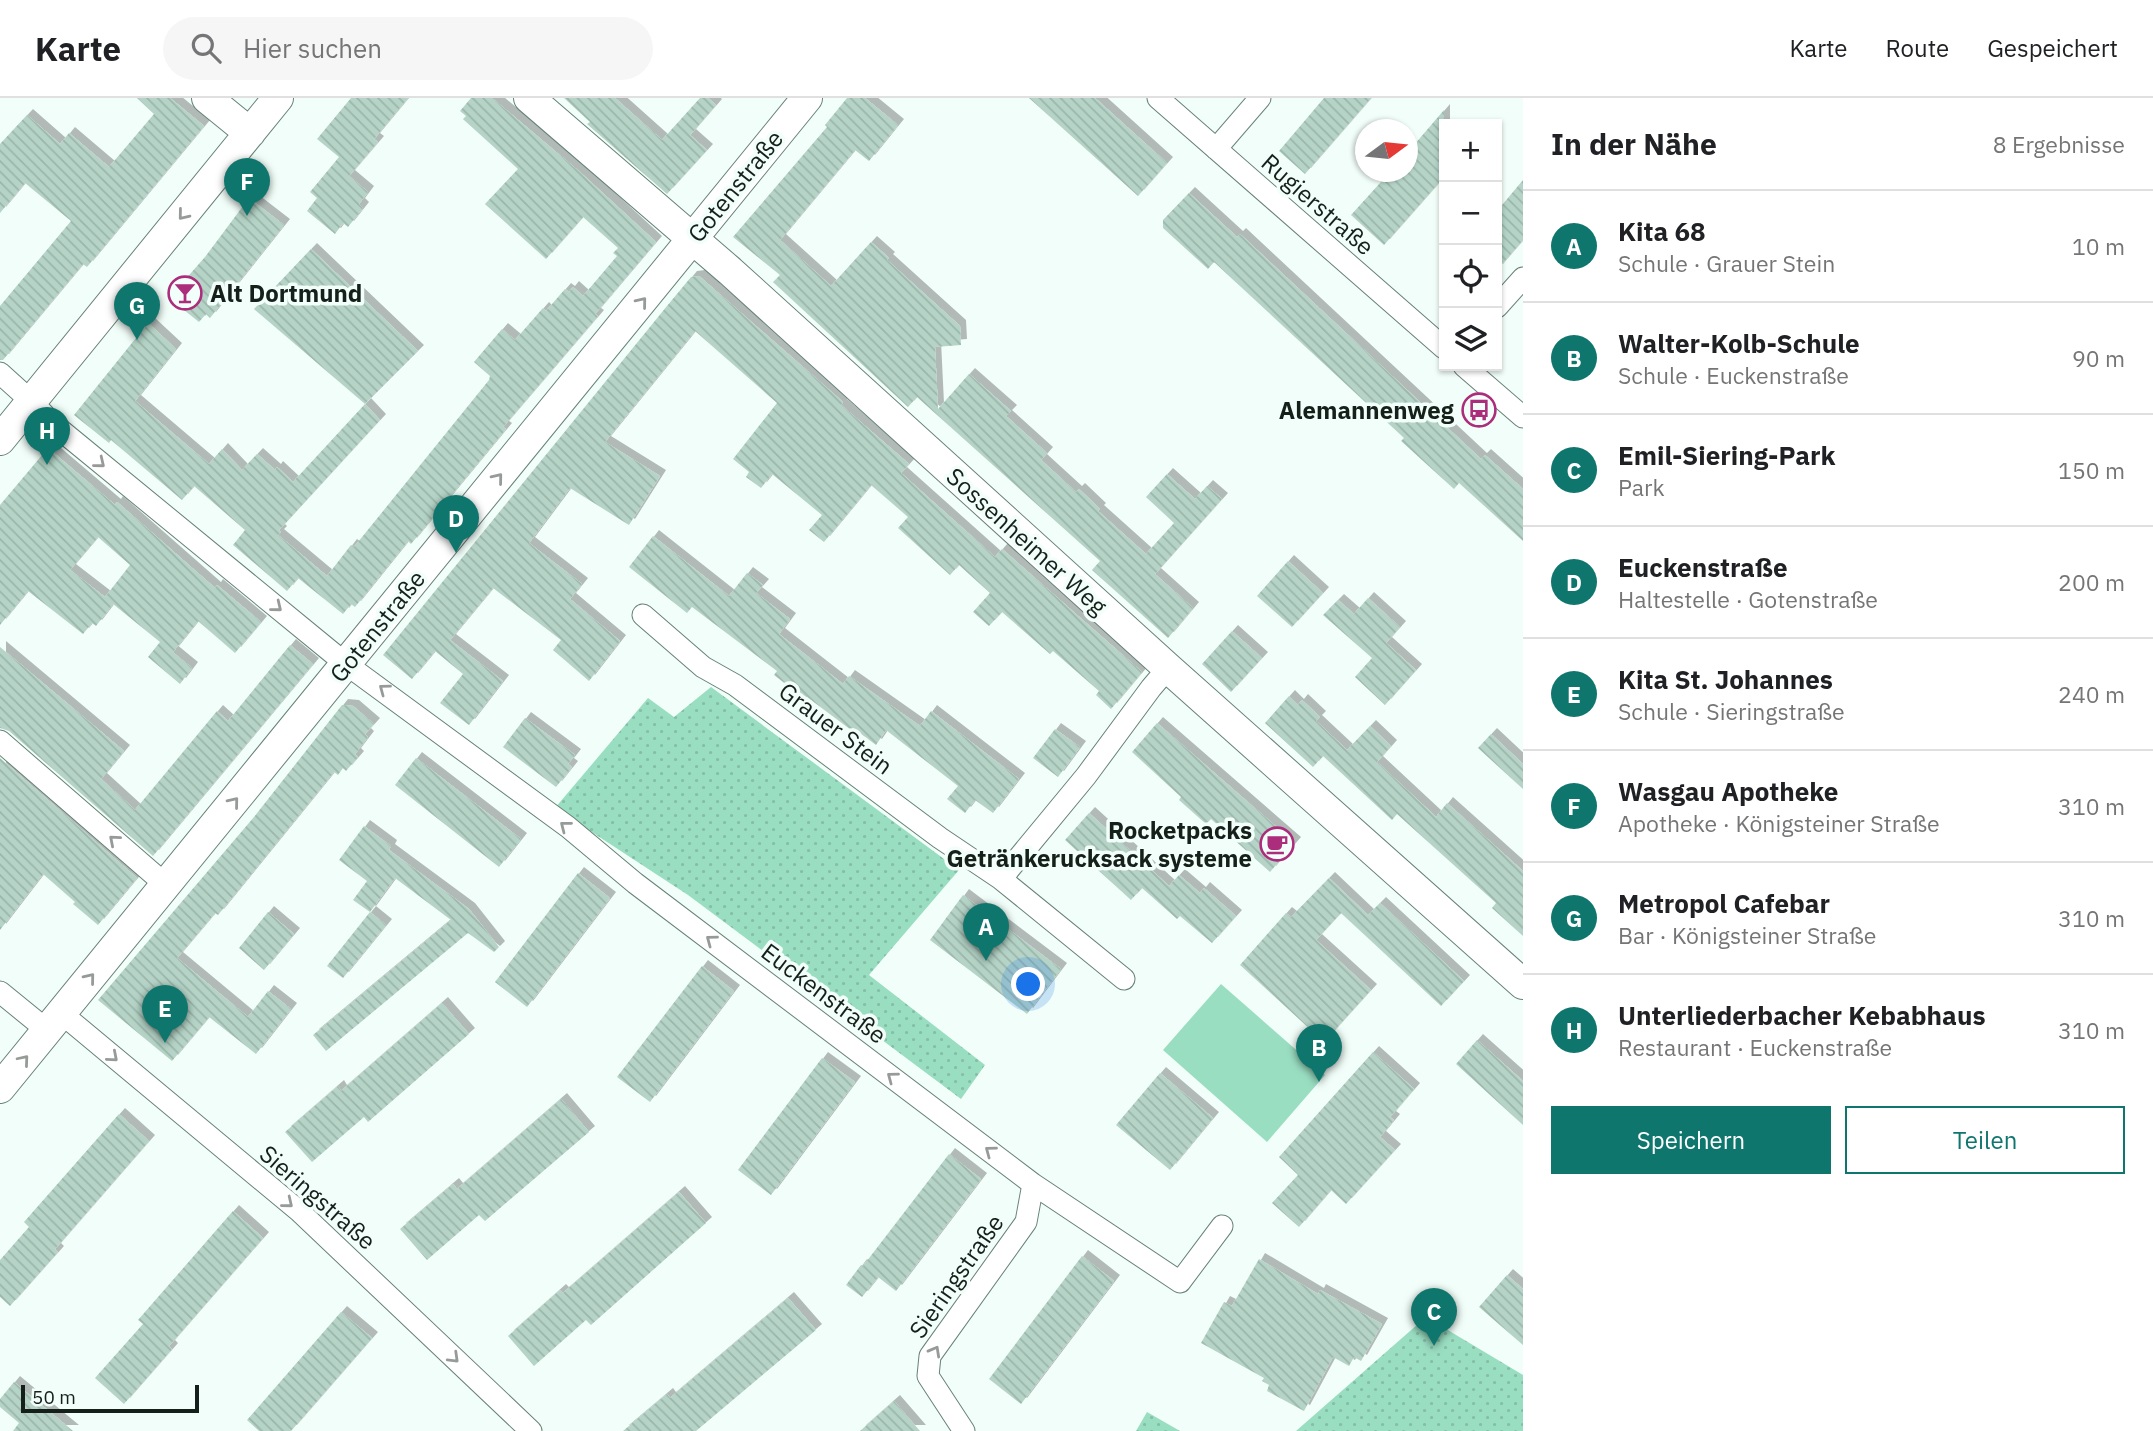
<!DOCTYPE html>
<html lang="de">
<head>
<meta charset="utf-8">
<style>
  :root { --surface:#fff; --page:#f6f6f6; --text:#202124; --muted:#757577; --line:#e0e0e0; --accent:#0f766e }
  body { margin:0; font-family:"IBM Plex Sans",sans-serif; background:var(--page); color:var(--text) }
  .controls { position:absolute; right:21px; top:21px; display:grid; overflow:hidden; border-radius:0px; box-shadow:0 2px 5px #0004 }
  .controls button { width:63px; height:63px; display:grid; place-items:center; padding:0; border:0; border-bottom:2px solid var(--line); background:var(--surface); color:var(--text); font:35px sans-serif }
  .compass { position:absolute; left:1355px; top:21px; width:63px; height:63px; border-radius:50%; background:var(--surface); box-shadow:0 2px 5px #0004; rotate:75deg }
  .scale { position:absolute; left:21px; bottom:18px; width:178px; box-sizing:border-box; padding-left:7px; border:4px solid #15201b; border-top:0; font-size:19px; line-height:24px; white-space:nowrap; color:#15201b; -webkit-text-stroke:5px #f2fef9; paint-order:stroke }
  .you { position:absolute; left:1029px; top:887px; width:24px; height:24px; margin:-18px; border:5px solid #fff; border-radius:50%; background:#1a73e8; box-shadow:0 0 0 10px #1a73e833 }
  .badge { display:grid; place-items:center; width:46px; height:46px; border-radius:50%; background:var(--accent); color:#fff; font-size:23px; font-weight:700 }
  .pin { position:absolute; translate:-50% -58px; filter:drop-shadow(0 2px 4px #0008) }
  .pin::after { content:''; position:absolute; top:37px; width:24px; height:21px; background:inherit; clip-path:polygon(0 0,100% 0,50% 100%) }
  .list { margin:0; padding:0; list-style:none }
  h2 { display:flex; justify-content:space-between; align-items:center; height:91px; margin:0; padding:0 28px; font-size:30px }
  h2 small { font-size:23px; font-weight:400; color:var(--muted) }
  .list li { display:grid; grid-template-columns:46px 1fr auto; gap:21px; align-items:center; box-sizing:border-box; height:112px; padding:0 28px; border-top:2px solid var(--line) }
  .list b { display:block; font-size:26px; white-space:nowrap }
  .list p { margin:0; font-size:23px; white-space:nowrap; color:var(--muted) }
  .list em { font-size:23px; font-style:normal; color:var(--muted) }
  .actions { display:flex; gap:14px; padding:21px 28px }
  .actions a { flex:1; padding:16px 0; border:2px solid var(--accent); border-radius:0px; text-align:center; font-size:24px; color:var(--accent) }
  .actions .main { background:var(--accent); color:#fff }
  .icon { flex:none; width:38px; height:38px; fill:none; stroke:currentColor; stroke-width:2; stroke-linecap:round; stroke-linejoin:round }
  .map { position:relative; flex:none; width:1523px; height:1333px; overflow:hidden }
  header { display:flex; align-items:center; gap:42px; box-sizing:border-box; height:98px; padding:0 35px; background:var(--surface); border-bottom:2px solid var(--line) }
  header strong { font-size:33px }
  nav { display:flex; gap:38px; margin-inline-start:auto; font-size:24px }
  .search { width:490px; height:63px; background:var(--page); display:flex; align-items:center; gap:18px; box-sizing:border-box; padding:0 24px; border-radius:38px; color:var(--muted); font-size:26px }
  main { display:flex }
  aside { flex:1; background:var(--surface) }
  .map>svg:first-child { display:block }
  .park { fill:url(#park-dots) }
  .pitch { fill:#9adec2 }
  .building { fill:url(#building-back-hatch); fill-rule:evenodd; filter:url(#shadow) }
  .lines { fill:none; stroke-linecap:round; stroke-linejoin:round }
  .street-casing { stroke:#678377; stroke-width:23 }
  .secondary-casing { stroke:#678377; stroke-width:32 }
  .street { stroke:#fff; stroke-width:21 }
  .secondary { stroke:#fff; stroke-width:30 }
  .oneway { stroke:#969b98 }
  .labels { text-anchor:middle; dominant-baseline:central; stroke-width:7; stroke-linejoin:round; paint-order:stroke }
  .street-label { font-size:24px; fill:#15201b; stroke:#f2fef9 }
  .poi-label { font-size:24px; font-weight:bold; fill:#15201b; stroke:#f2fef9; text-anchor:end }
</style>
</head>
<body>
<header>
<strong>Karte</strong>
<div class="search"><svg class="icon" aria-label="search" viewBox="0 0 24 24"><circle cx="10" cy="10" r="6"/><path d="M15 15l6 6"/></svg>Hier suchen</div>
<nav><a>Karte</a><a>Route</a><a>Gespeichert</a></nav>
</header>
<main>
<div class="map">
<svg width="1523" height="1333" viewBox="0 0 1523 1333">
  <defs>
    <pattern id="park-dots" width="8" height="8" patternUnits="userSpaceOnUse" patternTransform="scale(1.75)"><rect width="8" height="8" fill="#9adec2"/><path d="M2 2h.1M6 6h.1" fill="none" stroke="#84bea6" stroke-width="1.8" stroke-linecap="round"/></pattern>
    <pattern id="building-back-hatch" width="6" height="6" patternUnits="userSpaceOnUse" patternTransform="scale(1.75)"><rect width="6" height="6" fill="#b5d4c7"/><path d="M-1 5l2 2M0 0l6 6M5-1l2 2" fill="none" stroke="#9bb6aa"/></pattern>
    <filter id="shadow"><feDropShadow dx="6" dy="-6" stdDeviation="0" flood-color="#0004"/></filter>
  </defs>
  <rect width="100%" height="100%" fill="#f2fef9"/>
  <!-- park -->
  <path class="park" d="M711,589L959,772L869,877L985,967L961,1001L688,797L555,710L648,600L674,619Z
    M1426,1219L1523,1277V1333H1296Z
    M1147,1314L1180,1333H1136Z"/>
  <!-- pitch -->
  <path class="pitch" d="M1221,886L1325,977L1267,1044L1163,952Z"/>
  <!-- building -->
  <path class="building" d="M137,0H170L204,28L87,169L83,166L3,262H0V208L71,123L25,85L0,115V46L27,17L60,46L69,35L109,69L154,16Z
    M351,0H408L374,41L378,44L349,78L368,94L359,106L363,110L348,129L343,125L335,136L307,113L317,100L310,94L339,59L317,41Z
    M471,0H492L581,75L656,144L595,216L598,218L503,329L506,331L411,446L408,443L355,509L351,506L343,516L298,480L287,493L259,469L233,447L245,432L194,388L182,402L111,342L109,345L74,317L148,225L176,251L135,303L209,366L222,351L242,372L257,356L275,372L277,369L293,384L365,306L380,322L279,432L281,434L278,437L327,478L351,447L354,449L489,282L490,278L474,264L502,231L515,242L543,210L546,213L565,191L569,194L573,189L583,198L617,158L613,155L618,150L583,119L546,161L485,106L518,71L463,21L466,18L460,13Z
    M564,0H615L662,42L700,0H708L716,7L690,37L707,52L667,96L587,26L590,24Z
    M847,0H865L898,27L869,63L855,52L780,142L831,188L871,144L889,160L887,162L960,228L961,247L935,249L938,311L969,276L1011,313L1006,318L1047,355L1041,362L1076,394L1079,391L1100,411L1098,413L1146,456L1174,425L1146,399L1167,376L1195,401L1207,388L1222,401L1155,476L1193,510L1168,540L1092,472L1100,463L917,299L908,309L773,184L780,177L733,139L827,29L825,27Z
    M1029,0H1095L1167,65L1138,98Z
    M1324,0H1371L1305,76L1279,53Z
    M1444,12V79L1384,147L1351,117L1390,74H1408V54Z
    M1523,82V142L1497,172V113Z
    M1189,95L1237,139L1240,136L1481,361L1485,357L1523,391V443L1459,385L1454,391L1401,343L1404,340L1214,164L1208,171L1163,130V122Z
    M249,100L284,127L210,220L206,216L199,224L169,200L205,159Z
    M311,151L418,253L365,306L254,211Z
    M699,178L843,304L841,307L909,366L901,375L995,459L1002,451L1142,574L1111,611L1096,597L1099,593L1053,553L1050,556L1002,514L989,528L973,514L990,495L959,467L950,477L898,430L908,419L871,387L824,444L809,432L822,417L772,376L761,390L746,379L749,374L733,361L777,305L695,233L605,344L660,378L629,427L570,390L529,445L582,486L570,501L620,543L589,583L553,552L561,542L493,490L450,542L503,583L469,627L440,605L463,576L435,553L412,581L383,557L667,208L691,179Z
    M48,350L115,407L117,404L215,490L217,487L261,524L235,555L198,523L173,554L164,547L192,570L180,586L148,559L160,544L113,506L96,528L92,525L83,536L28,493L0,527V407ZM98,439L130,467L105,499L70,472Z
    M653,438L729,498L747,475L763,487L756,495L790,521L779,536L843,586L849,578L920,628L931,613L1019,681L993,715L975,702L965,715L947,701L958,688L886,632L876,647L853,630L851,632L807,599L805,601L774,577L777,573L692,509L687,515L629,469Z
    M1288,463L1323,495L1292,529L1257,498Z
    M1368,500L1400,529L1386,545L1416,572L1385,607L1355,579L1372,560L1323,517L1338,502L1354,516Z
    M1232,533L1262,560L1231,594L1202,566Z
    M290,547L313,566L153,758L9,633L0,630V549L124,653L101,681L135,712L217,613L228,623Z
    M1289,598L1298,607L1302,602L1320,619L1316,623L1347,652L1370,628L1391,648L1377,664L1436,719L1447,705L1523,773V838L1492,810L1496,805L1397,716L1392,722L1323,658L1313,669L1265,625Z
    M342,607L353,608L374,626L365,636L368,639L355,656L358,659L346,673L343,670L338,677L334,674L218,817L215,815L177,860L248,919L268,893L291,911L256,956L209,919L172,963L98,902L254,719Z
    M525,620L575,657L568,666L572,669L556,689L503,649Z
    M1157,625L1295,745L1270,774L1211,721L1206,726L1179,702L1181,699L1132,654Z
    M1055,631L1080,649L1058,679L1033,660Z
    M1491,636L1523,666V691L1478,650Z
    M0,660L137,780L98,827L73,806L75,804L43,776L0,832Z
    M416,660L521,741L499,769L395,687Z
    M1089,715L1169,788L1179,777L1200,795L1204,790L1236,818L1212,845L1180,818L1177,821L1142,790L1131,802L1065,742Z
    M364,728L391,748L389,752L469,811L499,849L494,854L468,835L326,953L313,937L451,822L395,780L370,814L353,802L367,783L339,762Z
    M578,775L610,800L527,909L495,884Z
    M1329,780L1368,817L1380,805L1464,883L1441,908L1341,815L1316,842L1371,892L1324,944L1240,867L1286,815L1291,819Z
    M963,797L1061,871L1027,916L930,842Z
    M268,814L294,836L264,872L239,850Z
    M370,814L386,827L343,880L327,868Z
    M702,868L734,893L650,1004L617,979Z
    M442,905L469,936L368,1024L364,1019L312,1064L285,1034L338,988L341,993Z
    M1477,942L1523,983V1027L1456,966Z
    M1373,954L1414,991L1390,1019L1394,1022L1380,1039L1395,1052L1346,1106L1331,1092L1299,1129L1272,1105L1298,1077L1279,1059Z
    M822,960L855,984L771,1097L738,1072Z
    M1160,975L1213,1020L1170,1072L1116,1027Z
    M561,1001L589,1034L485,1123L479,1117L427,1162L400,1131L453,1086L457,1091Z
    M119,1016L149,1043L55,1151L58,1154L10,1208L0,1199V1162L29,1129L24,1124Z
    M949,1056L981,1081L896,1193L878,1179L862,1199L846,1187L861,1167L863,1168Z
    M679,1094L706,1125L591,1227L586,1222L534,1268L508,1238L560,1192L563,1195Z
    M233,1113L263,1140L169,1248L172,1251L124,1306L95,1280L143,1226L138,1222Z
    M1082,1158L1114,1183L1021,1306L989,1281Z
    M1259,1161L1318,1196L1320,1192L1382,1226L1361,1263L1354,1259L1349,1268L1333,1259L1304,1313L1267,1293L1269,1287L1262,1283L1264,1280L1201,1245L1224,1204L1232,1208Z
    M1507,1177L1523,1191V1247L1479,1209Z
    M788,1200L816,1232L696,1333H623L667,1296L670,1300Z
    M341,1214L372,1240L291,1333H259L247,1322Z
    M14,1284L73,1333H13L19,1325L0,1309V1301Z
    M894,1303L920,1333H860Z"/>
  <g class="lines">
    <defs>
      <path id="street" d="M1158,0L1444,250
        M1216,51L1260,0
        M1497,209L1523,180
        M1464,268L1523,319
        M0,275L31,303L52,325L346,566L568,729L635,785L1033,1086L1180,1184L1222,1128
        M643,517L703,569L735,587L940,740L1001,781L1124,881
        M0,643L166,787
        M1001,781L1086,678L1151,590L1168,570
        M0,894L48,933
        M61,915L299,1113L531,1333
        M964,1333L928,1278L930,1258L1026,1124L1033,1086"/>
      <path id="secondary" d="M207,0L250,35
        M529,0L730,173L1168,570L1523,886
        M0,342L278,0
        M0,990L807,0"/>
    </defs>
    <!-- street casing -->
    <use href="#street" class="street-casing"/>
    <!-- secondary casing -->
    <use href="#secondary" class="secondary-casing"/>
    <!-- street -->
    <use href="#street" class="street"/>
    <!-- secondary -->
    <use href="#secondary" class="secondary"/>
  </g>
  <!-- one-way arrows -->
  <defs><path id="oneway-chevron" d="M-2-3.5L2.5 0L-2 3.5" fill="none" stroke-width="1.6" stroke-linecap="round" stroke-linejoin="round" transform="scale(1.75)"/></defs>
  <g class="oneway">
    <use href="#oneway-chevron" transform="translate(183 117) rotate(129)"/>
    <use href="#oneway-chevron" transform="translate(642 204) rotate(-51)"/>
    <use href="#oneway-chevron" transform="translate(100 365) rotate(39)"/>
    <use href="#oneway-chevron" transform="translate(498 380) rotate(-51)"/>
    <use href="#oneway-chevron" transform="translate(277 509) rotate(39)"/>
    <use href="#oneway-chevron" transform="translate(384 591) rotate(-143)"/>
    <use href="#oneway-chevron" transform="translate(234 704) rotate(-51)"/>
    <use href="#oneway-chevron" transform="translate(565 728) rotate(-142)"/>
    <use href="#oneway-chevron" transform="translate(114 742) rotate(-139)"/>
    <use href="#oneway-chevron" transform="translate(711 842) rotate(-143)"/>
    <use href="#oneway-chevron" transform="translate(90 880) rotate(-51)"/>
    <use href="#oneway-chevron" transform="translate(113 959) rotate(41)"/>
    <use href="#oneway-chevron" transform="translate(24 962) rotate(-50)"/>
    <use href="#oneway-chevron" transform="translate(892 979) rotate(-143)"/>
    <use href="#oneway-chevron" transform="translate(990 1053) rotate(-143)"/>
    <use href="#oneway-chevron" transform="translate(288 1105) rotate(39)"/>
    <use href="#oneway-chevron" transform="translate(935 1253) rotate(-61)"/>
    <use href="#oneway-chevron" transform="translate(454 1260) rotate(44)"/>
  </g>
  <!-- icons -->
  <defs>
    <symbol id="bar-ring" viewBox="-11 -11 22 22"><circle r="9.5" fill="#f2fef9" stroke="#ab2d7c" stroke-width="1.5"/><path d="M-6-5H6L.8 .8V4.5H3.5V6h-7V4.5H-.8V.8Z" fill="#ab2d7c"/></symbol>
    <symbol id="bus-ring" viewBox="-11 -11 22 22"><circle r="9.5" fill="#f2fef9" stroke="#ab2d7c" stroke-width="1.5"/><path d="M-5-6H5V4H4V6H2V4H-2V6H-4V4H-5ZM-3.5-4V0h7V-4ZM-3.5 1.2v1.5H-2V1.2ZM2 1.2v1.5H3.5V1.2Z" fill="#ab2d7c"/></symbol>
    <symbol id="cafe-ring" viewBox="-11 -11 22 22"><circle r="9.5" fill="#f2fef9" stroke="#ab2d7c" stroke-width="1.5"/><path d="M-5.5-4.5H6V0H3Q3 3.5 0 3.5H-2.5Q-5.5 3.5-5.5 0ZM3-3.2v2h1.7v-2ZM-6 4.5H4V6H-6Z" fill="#ab2d7c"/></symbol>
  </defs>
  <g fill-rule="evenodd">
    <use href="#bar-ring" x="166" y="176" width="38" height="38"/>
    <use href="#bus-ring" x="1460" y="293" width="38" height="38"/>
    <use href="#cafe-ring" x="1258" y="727" width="38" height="38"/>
  </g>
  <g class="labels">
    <!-- street labels -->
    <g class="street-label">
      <text transform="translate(735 88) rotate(-51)">Gotenstraße</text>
      <text transform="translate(1318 106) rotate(41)">Rugierstraße</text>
      <text transform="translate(1027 443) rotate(42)">Sossenheimer Weg</text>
      <text transform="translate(377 528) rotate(-51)">Gotenstraße</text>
      <text transform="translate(836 630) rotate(37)">Grauer Stein</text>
      <text transform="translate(824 895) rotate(37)">Euckenstraße</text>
      <text transform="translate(318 1099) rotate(41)">Sieringstraße</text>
      <text transform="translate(956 1178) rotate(-55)">Sieringstraße</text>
    </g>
    <!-- poi labels -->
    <g class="poi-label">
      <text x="210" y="195" text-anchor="start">Alt Dortmund</text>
      <text x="1454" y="312">Alemannenweg</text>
      <text x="1252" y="732">Rocketpacks<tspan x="1252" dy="28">Getränkerucksack systeme</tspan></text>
    </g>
  </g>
</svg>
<div class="controls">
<button>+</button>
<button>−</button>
<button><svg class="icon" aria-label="locate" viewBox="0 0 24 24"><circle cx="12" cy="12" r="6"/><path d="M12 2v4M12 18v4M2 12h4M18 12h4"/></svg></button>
<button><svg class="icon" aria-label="layers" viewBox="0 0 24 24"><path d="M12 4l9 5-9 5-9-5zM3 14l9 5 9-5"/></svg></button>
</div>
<svg class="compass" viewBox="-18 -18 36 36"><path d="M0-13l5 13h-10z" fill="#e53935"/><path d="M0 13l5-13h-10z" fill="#757577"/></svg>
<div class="scale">50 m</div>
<div class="you"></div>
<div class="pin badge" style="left:986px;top:863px">A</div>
<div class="pin badge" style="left:1319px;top:984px">B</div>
<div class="pin badge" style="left:1434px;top:1248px">C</div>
<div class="pin badge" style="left:456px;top:455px">D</div>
<div class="pin badge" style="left:165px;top:945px">E</div>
<div class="pin badge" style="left:247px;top:118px">F</div>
<div class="pin badge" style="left:137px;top:242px">G</div>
<div class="pin badge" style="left:47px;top:367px">H</div>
</div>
<aside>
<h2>In der Nähe<small>8 Ergebnisse</small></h2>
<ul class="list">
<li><span class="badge">A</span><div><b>Kita 68</b><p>Schule · Grauer Stein</p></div><em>10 m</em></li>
<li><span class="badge">B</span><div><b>Walter-Kolb-Schule</b><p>Schule · Euckenstraße</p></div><em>90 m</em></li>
<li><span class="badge">C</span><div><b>Emil-Siering-Park</b><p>Park</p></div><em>150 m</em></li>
<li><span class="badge">D</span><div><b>Euckenstraße</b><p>Haltestelle · Gotenstraße</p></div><em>200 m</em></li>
<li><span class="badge">E</span><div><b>Kita St. Johannes</b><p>Schule · Sieringstraße</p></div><em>240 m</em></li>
<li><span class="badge">F</span><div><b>Wasgau Apotheke</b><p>Apotheke · Königsteiner Straße</p></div><em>310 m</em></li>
<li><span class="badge">G</span><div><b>Metropol Cafebar</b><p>Bar · Königsteiner Straße</p></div><em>310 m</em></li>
<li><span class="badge">H</span><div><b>Unterliederbacher Kebabhaus</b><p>Restaurant · Euckenstraße</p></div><em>310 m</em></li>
</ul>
<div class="actions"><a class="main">Speichern</a><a>Teilen</a></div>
</aside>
</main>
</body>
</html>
